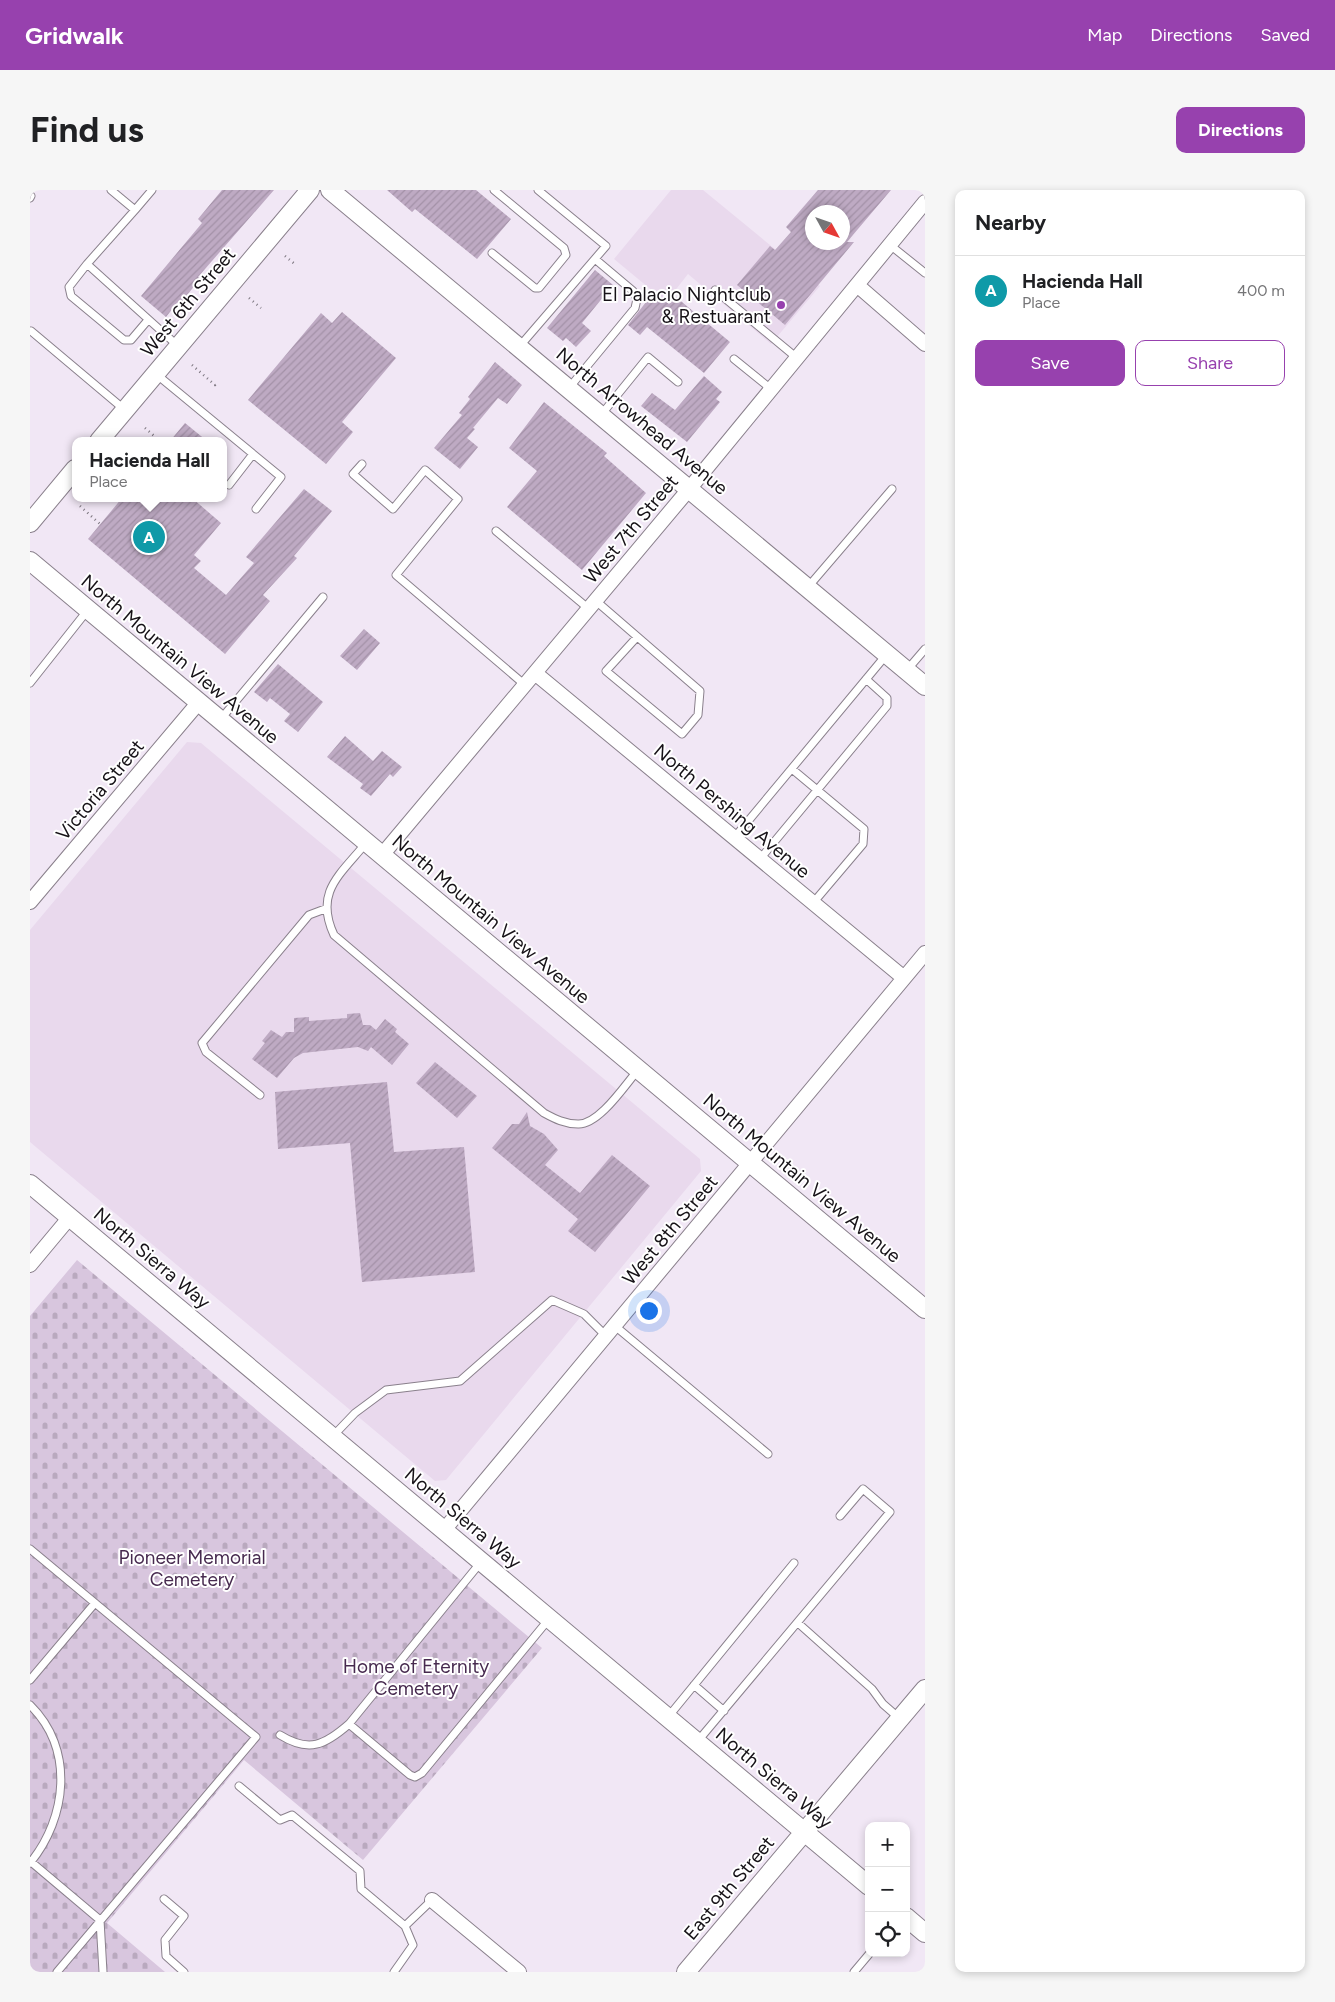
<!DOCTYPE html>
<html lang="en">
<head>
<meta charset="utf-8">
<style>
  :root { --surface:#fff; --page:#f6f6f6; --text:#202124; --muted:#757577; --line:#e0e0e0; --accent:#9741ae }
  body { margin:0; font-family:Figtree,sans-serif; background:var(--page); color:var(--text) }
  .controls { position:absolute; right:15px; bottom:15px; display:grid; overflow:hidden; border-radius:10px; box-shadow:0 2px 8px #0003 }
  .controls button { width:45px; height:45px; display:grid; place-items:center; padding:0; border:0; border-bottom:1px solid var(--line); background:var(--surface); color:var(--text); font:25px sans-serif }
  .compass { position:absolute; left:775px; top:15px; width:45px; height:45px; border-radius:50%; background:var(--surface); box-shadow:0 2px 8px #0003; rotate:130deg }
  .you { position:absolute; left:618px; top:1120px; width:18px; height:18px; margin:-12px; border:4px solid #fff; border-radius:50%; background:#1a73e8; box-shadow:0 0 0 8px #1a73e833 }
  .badge { display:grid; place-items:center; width:32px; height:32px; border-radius:50%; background:var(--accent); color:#fff; font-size:16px; font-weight:700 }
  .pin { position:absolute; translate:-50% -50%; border:2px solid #fff; box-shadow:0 1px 5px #0006 }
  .popup { position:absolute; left:42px; top:247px; width:155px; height:65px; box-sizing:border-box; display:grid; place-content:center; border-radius:10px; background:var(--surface); filter:drop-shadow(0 1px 4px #0005); font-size:16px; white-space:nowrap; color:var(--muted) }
  .popup b { font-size:19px; color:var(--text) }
  .popup::after { content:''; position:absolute; left:50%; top:100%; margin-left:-10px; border:10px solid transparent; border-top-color:var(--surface) }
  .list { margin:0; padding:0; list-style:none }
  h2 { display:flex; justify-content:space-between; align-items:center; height:65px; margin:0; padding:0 20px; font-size:21px }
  h2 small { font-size:16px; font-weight:400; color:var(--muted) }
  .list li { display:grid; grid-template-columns:32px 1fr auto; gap:15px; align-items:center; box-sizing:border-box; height:70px; padding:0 20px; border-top:1px solid var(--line) }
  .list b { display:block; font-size:19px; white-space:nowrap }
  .list p { margin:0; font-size:16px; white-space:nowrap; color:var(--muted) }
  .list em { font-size:16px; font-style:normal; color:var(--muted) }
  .actions { display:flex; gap:10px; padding:15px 20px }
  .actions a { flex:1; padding:11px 0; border:1px solid var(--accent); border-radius:10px; text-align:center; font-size:18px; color:var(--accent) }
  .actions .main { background:var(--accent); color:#fff }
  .icon { flex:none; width:28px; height:28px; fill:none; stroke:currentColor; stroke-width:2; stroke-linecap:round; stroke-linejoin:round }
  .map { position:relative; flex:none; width:895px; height:1782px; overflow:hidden; border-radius:10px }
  header { display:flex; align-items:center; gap:30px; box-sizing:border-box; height:70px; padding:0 25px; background:var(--accent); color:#fff }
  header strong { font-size:24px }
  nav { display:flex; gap:28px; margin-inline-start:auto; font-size:18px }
  .intro { display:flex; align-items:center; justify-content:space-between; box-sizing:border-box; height:120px; padding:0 30px }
  h1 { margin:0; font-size:35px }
  .button { padding:12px 22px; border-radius:10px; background:var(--accent); color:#fff; font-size:18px; font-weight:700 }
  main { display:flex; gap:30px; padding:0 30px }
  aside { flex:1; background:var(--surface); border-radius:10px; box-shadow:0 2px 8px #0003 }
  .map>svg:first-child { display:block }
  .built { fill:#e9d9ed }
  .cemetery { fill:url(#cemetery-stones) }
  .building { fill:url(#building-hatch); fill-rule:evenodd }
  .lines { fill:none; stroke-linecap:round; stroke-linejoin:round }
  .service-casing { stroke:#8a808c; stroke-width:9 }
  .minor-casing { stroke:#8a808c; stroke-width:16 }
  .tertiary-casing { stroke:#8a808c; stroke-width:20 }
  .path { stroke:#7d7780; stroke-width:2.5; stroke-dasharray:1 4; stroke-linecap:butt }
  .service { stroke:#fff; stroke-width:7 }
  .minor { stroke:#fff; stroke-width:14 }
  .tertiary { stroke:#fff; stroke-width:18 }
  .poi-dot { fill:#9741ae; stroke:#fff; stroke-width:2 }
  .labels { text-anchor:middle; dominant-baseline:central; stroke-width:4; stroke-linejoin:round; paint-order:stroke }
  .poi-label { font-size:19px; fill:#161217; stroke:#fff; text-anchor:end }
  .street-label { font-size:19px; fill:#161217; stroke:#fff }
  .park-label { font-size:19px; fill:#472a4f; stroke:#fff }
</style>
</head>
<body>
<header>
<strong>Gridwalk</strong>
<nav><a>Map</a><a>Directions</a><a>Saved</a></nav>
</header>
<div class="intro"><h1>Find us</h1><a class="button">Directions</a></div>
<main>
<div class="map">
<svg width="895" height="1782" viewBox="0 0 895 1782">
  <defs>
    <pattern id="cemetery-stones" width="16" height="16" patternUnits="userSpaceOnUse" patternTransform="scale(1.25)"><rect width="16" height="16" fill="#d8c6de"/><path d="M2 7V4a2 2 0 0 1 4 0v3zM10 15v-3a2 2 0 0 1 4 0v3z" fill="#b9a9be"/></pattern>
    <pattern id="building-hatch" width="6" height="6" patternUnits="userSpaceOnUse" patternTransform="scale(1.25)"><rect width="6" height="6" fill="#beaac3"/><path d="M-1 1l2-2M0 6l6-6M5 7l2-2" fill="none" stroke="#a391a7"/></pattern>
  </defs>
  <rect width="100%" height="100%" fill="#f1e7f5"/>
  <!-- built -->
  <path class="built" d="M641,0H673L790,96L741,154L658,84L636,112L584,69Z
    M157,552L171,553L670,969L671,981L416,1290L405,1291L0,952V740Z"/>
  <!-- cemetery -->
  <path class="cemetery" d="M47,1070L512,1458L333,1670L214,1570L77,1733L135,1782H0V1126Z"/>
  <!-- building -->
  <path class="building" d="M192,0H244L168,87L170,89L149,115L147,113L136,127L111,106L172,33L168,29Z
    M357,0H446L481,29L447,69L385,19L382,22Z
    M788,0H861L817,52H824L755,135L707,95L740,56L745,60L761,42L756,37ZM782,22H812V52H782Z
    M565,80L583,95L552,133L561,141L546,157L536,148L533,151L517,138Z
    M624,102L639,114L646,107L700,152L674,183L617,137L610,145L598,135Z
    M312,122L366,168L312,232L323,242L296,274L218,210L291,123L302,133Z
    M465,172L492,195L477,214L468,208L443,238L445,239L437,248L448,257L430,279L404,258L432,225L429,223L440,209L438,207Z
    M674,186L692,202L686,209L690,212L657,252L611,216L622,203L645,220Z
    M514,212L577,263L574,266L616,303L552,380L477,317L507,281L479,258Z
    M155,233L177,251H140Z
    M274,299L302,321L264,366L267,368L233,405L240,411L195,464L58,349L92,308H162L191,333L164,365L171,371L164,378L196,405L224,373L216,367Z
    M334,439L350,453L327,480L310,466Z
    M248,474L293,512L268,542L254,531L260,524L240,508L237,512L224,502Z
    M315,546L343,571L352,561L372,577L363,587L360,584L341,606L330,598L333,594L297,567Z
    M330,823L333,835H340L346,840L355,829L367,839L365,842L379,854L362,875L341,857L338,861L328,857L273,863L264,868L247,888L222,869L235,853L232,851L241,840L252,847L256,842H264V828L279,827V831L317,828V824Z
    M405,872L447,906L427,928L386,893Z
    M357,892L364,962L434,957L445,1082L332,1092L320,953L248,959L245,902Z
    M497,922L500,936L514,944L528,960L515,975L550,1003L582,965L620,996L565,1062L538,1041L548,1029L462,958L482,934H489Z"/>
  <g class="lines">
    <defs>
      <path id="service" d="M81,0L105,20L57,74L148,156
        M0,8L1,6
        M105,20L122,0
        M860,55L895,83
        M462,63L505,98H509L536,65L534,58L464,0
        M57,74L39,97L41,106L94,150H101L118,130
        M685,100L767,168
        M1,141L95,220
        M489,157L576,56L508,0
        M704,169L741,199
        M126,184L251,287L226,319
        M539,198L605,118L607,109L603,101L565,69
        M571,225L618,167L648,192
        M332,274L323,284L363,319L395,280L428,309L366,385L495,495
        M199,295L223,264
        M466,341L559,419
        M778,397L862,299
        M566,411L670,501L668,525L652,544L576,481L607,447
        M877,480L895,459
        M0,493L57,421
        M190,530L293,407
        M762,579L834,639L833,654L783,713
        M704,648L857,464
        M336,653C310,685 284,702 304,745L514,923C525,929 535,934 548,934C569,935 595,895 608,880
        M730,669L857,516V508L836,489
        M230,905L176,862L172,853L279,725L295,719
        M585,1136L738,1264
        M303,1246L325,1223L356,1200L430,1191L522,1110L554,1124L576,1146
        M0,1359L226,1547L27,1782
        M768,1433L842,1499L853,1514L869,1528
        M0,1490L65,1413
        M664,1495L694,1521
        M0,1515C45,1559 37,1628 0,1673
        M638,1527L764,1373
        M319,1534L380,1585L385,1587L392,1583L519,1429
        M250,1545C279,1563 295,1555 319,1534L451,1372
        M667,1552L860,1322L833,1299L810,1326
        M209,1596L250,1630L262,1625L330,1681L331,1699L375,1736L383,1755L364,1782
        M0,1671L70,1730L73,1782
        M134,1709L154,1726L135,1750L136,1766L154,1782
        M375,1736L402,1710
        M824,1782L840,1763"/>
      <path id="minor" d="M827,95L895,154
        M505,483L874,788
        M352,665L660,298L895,12
        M0,712L169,512
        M0,1075L40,1027
        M414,1340L895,763
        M402,1710L489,1782"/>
      <path id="tertiary" d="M300,0L895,496
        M69,251L280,0
        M0,333L45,279
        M0,371L895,1119
        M0,994L839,1696
        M876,1727L895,1743
        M656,1782L895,1499"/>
    </defs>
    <!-- service casing -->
    <use href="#service" class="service-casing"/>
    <!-- minor casing -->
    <use href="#minor" class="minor-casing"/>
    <!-- tertiary casing -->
    <use href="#tertiary" class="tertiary-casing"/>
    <!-- path -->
    <path class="path" d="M255,66L266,75
      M219,108L231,118
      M162,175L185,195L186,193
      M115,238L130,251
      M50,316L70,334"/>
    <!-- service -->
    <use href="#service" class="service"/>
    <!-- minor -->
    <use href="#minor" class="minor"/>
    <!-- tertiary -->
    <use href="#tertiary" class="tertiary"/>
  </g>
  <!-- markers -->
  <circle class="poi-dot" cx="751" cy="115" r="5"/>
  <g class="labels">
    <!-- poi labels -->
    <g class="poi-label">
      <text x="741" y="104">El Palacio Nightclub<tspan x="741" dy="22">&amp; Restuarant</tspan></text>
    </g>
    <!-- street labels -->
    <g class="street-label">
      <text transform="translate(158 112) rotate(-50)">West 6th Street</text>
      <text transform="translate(612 231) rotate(40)">North Arrowhead Avenue</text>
      <text transform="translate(601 339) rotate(-50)">West 7th Street</text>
      <text transform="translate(150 469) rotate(40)">North Mountain View Avenue</text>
      <text transform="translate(70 600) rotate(-50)">Victoria Street</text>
      <text transform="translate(702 621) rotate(40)">North Pershing Avenue</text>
      <text transform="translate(461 729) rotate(40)">North Mountain View Avenue</text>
      <text transform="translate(772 988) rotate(40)">North Mountain View Avenue</text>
      <text transform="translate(640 1040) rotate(-50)">West 8th Street</text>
      <text transform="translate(122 1068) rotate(40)">North Sierra Way</text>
      <text transform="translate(433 1328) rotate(40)">North Sierra Way</text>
      <text transform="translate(744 1588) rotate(40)">North Sierra Way</text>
      <text transform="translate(699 1698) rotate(-50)">East 9th Street</text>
    </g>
    <!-- park labels -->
    <g class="park-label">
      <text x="162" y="1367">Pioneer Memorial<tspan x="162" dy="22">Cemetery</tspan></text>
      <text x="386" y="1476">Home of Eternity<tspan x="386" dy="22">Cemetery</tspan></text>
    </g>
  </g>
</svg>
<div class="controls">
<button>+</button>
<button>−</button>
<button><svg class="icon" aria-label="locate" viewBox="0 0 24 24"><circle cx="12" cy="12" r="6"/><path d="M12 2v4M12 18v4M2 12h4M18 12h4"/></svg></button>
</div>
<svg class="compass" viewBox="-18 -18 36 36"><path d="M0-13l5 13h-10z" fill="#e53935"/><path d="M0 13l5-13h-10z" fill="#757577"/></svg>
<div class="you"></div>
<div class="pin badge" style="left:119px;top:347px;background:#0f9aa8">A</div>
<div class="popup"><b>Hacienda Hall</b>Place</div>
</div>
<aside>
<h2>Nearby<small></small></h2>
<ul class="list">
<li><span class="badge" style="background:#0f9aa8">A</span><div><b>Hacienda Hall</b><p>Place</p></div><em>400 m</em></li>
</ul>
<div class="actions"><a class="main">Save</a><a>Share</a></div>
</aside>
</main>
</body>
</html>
